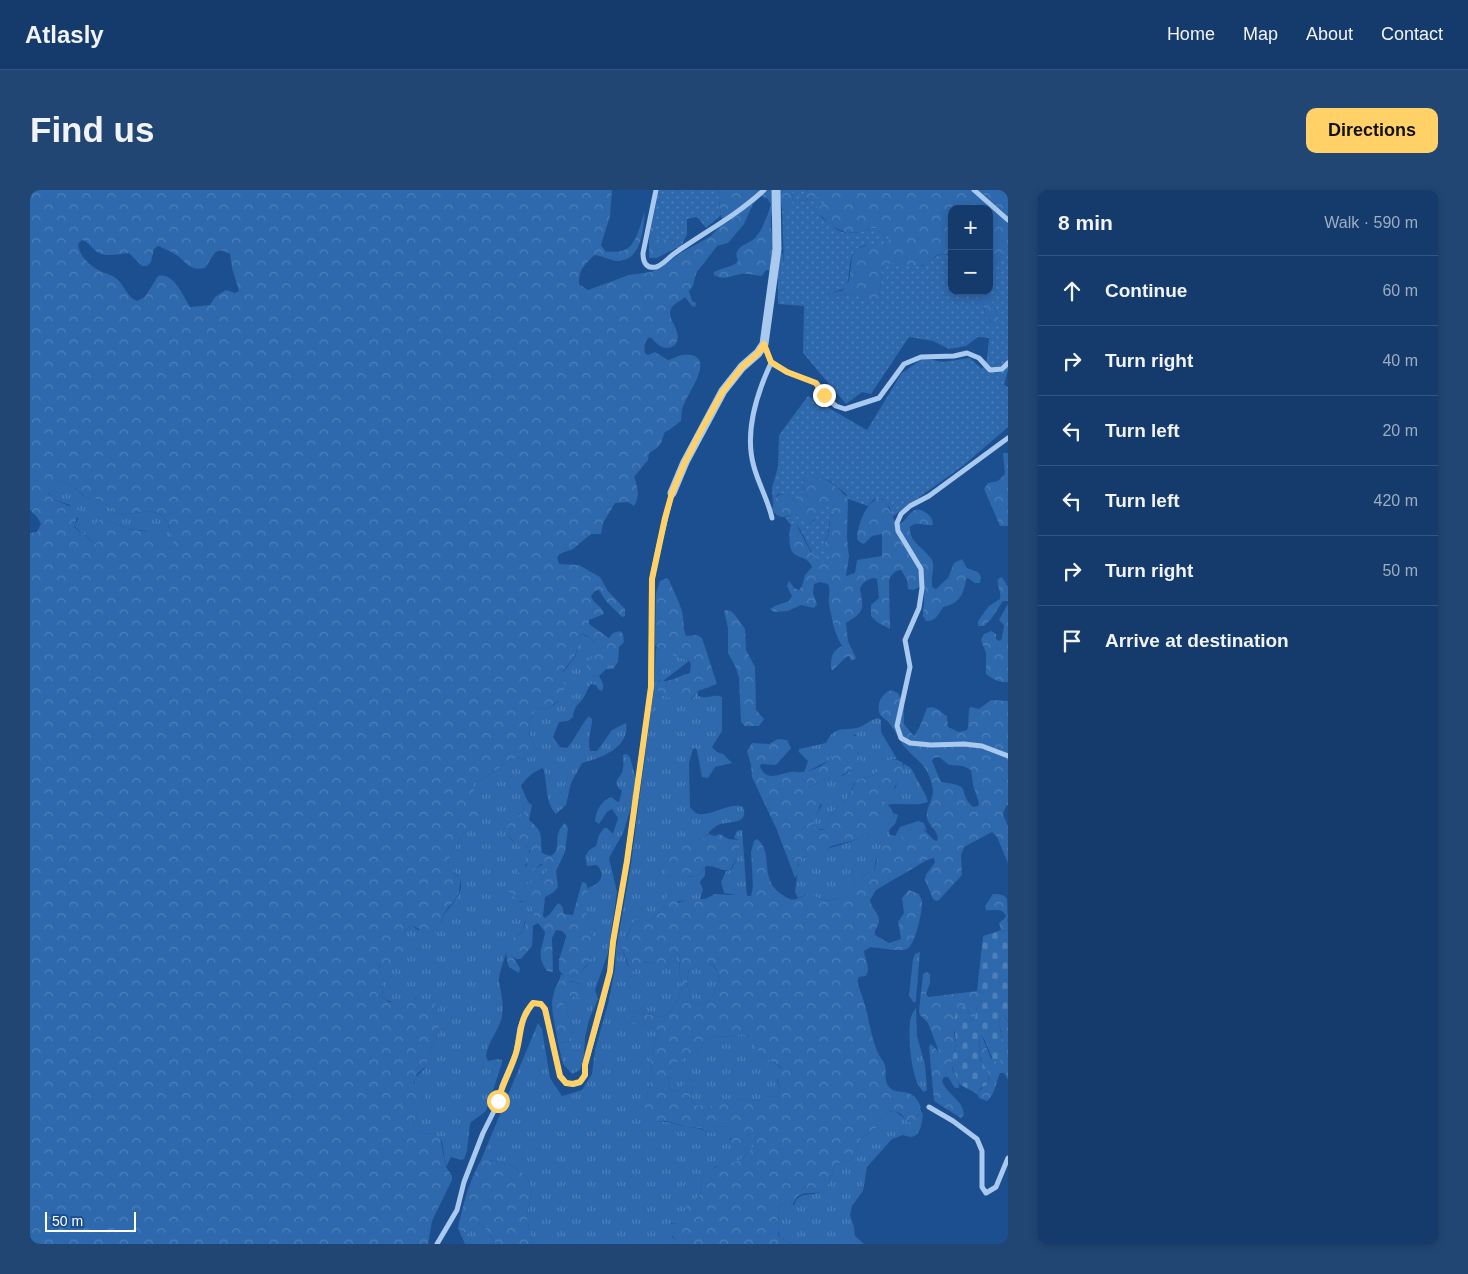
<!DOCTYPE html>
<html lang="en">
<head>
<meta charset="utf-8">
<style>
  :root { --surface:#143b6b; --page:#214673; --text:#f1f3f6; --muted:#9dadc1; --line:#33557e; --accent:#ffd166 }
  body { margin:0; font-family:Helvetica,sans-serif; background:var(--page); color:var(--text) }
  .controls { position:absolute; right:15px; top:15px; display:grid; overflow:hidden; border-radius:10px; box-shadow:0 2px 8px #0003 }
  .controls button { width:45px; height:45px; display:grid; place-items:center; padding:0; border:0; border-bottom:1px solid var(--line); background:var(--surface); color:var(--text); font:25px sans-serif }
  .scale { position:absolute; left:15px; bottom:12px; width:91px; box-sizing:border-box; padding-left:5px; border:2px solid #fff; border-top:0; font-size:14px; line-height:18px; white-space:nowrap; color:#fff; -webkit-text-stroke:4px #1b4f8f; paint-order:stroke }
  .stop { position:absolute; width:15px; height:15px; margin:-11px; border:4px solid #ffd166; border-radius:50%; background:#fff }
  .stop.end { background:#ffd166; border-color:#fff; box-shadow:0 1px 5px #0008 }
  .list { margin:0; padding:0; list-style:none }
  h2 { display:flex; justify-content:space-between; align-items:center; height:65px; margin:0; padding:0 20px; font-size:21px }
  h2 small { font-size:16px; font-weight:400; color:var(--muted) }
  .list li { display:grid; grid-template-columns:32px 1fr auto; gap:15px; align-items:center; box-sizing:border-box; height:70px; padding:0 20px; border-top:1px solid var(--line) }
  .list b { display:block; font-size:19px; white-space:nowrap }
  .list em { font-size:16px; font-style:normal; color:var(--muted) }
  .icon { flex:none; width:28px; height:28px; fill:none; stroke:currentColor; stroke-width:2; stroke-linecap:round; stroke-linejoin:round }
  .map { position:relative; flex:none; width:978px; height:1054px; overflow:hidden; border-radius:10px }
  header { display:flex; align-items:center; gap:30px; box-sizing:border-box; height:70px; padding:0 25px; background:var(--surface); border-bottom:1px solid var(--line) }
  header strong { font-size:24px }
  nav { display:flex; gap:28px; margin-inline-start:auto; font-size:18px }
  .intro { display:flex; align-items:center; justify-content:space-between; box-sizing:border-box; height:120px; padding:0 30px }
  h1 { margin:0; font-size:35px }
  .button { padding:12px 22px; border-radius:10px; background:var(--accent); color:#111; font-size:18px; font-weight:700 }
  main { display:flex; gap:30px; padding:0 30px }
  aside { flex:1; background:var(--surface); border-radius:10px; box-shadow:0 2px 8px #0003 }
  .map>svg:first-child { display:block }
  .grass { fill:url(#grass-tufts) }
  .forest { fill:url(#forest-crowns); fill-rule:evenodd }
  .cemetery { fill:url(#cemetery-stones) }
  .park { fill:url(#park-dots) }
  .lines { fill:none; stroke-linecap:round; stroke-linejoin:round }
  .minor { stroke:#a9c9ee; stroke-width:5 }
  .tertiary { stroke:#a9c9ee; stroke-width:9 }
  .route { stroke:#ffd166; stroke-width:6 }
</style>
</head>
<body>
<header>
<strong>Atlasly</strong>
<nav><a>Home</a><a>Map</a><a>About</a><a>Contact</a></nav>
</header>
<div class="intro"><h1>Find us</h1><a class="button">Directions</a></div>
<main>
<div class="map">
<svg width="978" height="1054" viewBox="0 0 978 1054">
  <defs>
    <pattern id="grass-tufts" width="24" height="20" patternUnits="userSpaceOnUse" patternTransform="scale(1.25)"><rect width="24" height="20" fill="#2e69ad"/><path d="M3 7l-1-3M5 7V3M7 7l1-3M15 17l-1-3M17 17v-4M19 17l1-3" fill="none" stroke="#4d80b9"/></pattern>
    <pattern id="forest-crowns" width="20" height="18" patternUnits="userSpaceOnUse" patternTransform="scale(1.25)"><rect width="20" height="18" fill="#2e69ad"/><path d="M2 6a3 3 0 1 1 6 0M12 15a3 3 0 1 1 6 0" fill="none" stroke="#4d80b9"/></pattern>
    <pattern id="cemetery-stones" width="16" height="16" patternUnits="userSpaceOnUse" patternTransform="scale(1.25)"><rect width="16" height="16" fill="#2e69ad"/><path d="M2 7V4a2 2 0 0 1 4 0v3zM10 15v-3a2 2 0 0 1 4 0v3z" fill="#4d80b9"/></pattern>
    <pattern id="park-dots" width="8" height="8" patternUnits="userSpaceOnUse" patternTransform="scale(1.25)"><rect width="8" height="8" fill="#2e69ad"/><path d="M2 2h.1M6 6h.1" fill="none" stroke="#4d80b9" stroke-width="1.8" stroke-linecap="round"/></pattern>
  </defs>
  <rect width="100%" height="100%" fill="#1b4f8f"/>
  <!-- grass -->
  <path class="grass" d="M31,291L46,299L52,305L60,309H68L90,325C125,320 138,315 144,357L135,358L116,341L99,339L74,329L72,348L65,354L44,336L48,329L40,315L23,309L18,302Z
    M551,444L561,448L565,454L559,483L565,487L569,486C572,491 575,496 572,501L568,499L566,495L561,494C558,498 557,501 555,505C550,515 545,513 543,527L538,531L529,532L523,547L530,557L537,558C546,548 550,536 559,526L562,529C562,541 557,549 560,561H567L582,540L596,533C600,558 571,568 552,573L541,593L536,615L526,624C514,611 518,593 513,578C503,582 497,587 491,596L498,612L493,615L494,623L488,624L479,646C484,654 490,656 499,657L500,659L495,677L506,678L514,674L518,678L516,683L508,692L485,695L490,712H499C503,717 506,723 502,728L495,731L493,740C490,744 485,746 482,750C478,755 468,786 469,791C471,802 474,814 472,826C470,839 458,851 456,866L458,871L467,869L472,870V873L456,921L440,933L437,961L434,969L431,970L421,967L416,977L412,952L404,943L389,944L383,935L394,907L385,896V888L394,879L400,860L409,841L386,808C376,813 362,814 352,808L354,789L349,780L350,773L354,772L356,775L371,769L374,742L379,737L382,736L388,740L411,732C414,718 440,703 428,686C426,683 421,681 418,678C417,663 434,644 443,632L446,630L442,599L444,592L455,588L481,569L498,568L506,558C498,546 495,531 507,519L519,518L532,509V484L546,465L547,458L546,450Z
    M626,458L659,471L633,491L631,489L629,491L628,503L630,505L662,509L668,501V506C677,510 684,503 692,507V541L682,557L687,562L693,564L702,573L685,577L678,588L672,587L667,561L666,558L663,559L659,573L660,617C662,619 664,622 666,623C677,629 700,611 713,617C720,636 696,630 686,636C677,643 676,649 664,651L637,688C652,684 666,693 675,677V685L670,692L673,699L670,709C657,709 649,713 636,711L633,718L620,731L605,730L595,750L592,759L598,776C607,775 614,772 623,772L625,774L637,771L645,763L649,764C651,770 649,774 649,780C649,786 652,791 652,796C652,805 641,823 633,827L604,822L599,831L627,838L629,841L626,847L621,870L622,885L615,912L625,932C638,930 645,935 658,937C665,938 671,937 677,943L688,937L696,936L700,942V950L714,949L716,946L723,943L726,944V951L721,962L708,971L685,977L672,988L670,1006L656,1020C658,1030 653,1036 641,1033L642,1047L648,1052V1054H503C501,1045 498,1036 497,1027C497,1018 502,1008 501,999C498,977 469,969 451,970L508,833L512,839L520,888L532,906L552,900L562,884L565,860L579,810L585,778L586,760L601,674L616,558L624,499Z
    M849,528L851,530V542L867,569L858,570L844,585L829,589L824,593L818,608L807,617L800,627L796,639H787L782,635V632L792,615L781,603L778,601V598L792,590L814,585L825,578L833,576L829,569L826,545L818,543L809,560L798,571L774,583L778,571L769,562V559L796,553C805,535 811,541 827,538C835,536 840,529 849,528Z
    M596,564L600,567L606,590L604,608L593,643L579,668L587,702L578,763L565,800L568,809L559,830L555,847L554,867L550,880L542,884L533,874L528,853L541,851L543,837L533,813L537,806L543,807L550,794L542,791H529L531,784L534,786C547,786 549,785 557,775C571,756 558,742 556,722C555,714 557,706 558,698C569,694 577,687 567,675L557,676L555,667L559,660L566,656L569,645L574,638H577L583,644L588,628L582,619L577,622L569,634L565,631C566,621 571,610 582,607L586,611L589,612L592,601C580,590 591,590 593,579C594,574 593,569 593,565Z
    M874,574L881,578L896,606L898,612C884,617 871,612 857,615L854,608L866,597L868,585L874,577Z
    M863,623L868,625L865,634L859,640L860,645L865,646L870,637L888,631L894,633L897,641L893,639H882L868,651L859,652L846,669L844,680L834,685L820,701L807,709L796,711L778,704L768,708L765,702L769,671C783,660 808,657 825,650C837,645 848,635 859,629L864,626Z
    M712,640L717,707L694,703L691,692L696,681L701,680C708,669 709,663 709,650L704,648L707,641Z
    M890,762L886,809V812H883L879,805L883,769L885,764Z
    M675,772C697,779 688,797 680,811C676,813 668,815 664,814C658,811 655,783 660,779C663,775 670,774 675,772Z
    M886,818L887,846L895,875L897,900L894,902C881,893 878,848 880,833C880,827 883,822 886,818Z
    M711,844C728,846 723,859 732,866C738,871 746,872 752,879L747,890L750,899L746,907L740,906L724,911L709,908L702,918L692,908L689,909L685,917L682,919L672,914L669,916L663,913L660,905L667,891L660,887L648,902L640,899L638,893L640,877L659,865L668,862L674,851C688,842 697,850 711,844Z
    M890,919L893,925C891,937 890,952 873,945L862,949L837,977L833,1001L822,1016L820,1025L824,1037L825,1046L834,1054H763L750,1048L748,1040L749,1018L751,1014L764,1015C770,998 784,1009 794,999C802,993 801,982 806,974L821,970L831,948L847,937L854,924L857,922L865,921L879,932L888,926Z
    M450,1033L458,1041L466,1054H435L428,1038L437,1044Z"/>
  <!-- forest -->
  <path class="forest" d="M0,0H582L580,26L571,55L576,62C581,61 587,62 592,61C607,57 610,34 615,21C613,40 612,70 588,71C582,71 572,66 565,65C555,73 548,81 549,94L558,100L599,85L621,82L636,74L649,64L681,46L693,33L691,25L688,0H762L763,11L760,19L754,20L752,18L749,4C738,21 737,50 753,64L754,76L748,80H736L732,86C725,86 718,83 712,84C702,85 694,91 684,85V82C692,77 703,78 708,71C707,67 705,64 708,60C712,54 720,53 725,48C733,39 737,26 741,15L738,9L731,6L723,14L714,34L698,53L687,56C681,64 676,71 669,79C663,85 666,95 659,101L662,111L666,113L665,117L662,116L655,107C651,111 645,113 642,117C634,130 655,140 645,155C634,162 628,155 620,147C614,151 614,156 615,163L618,165L625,162L638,170C644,169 648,165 653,165C688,162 660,200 655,212C651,219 652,224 651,231L639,240L635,242C629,256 634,254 619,263L618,270L604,287C608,297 610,307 604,316L598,312L585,313L573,333L571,344H561L543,359L529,364L527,367L529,374L549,375L570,387L578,401L595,419V426L592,427L576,411L569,400L565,401L561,406C563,414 572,415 574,424L559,430V434L579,448L583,443L590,441L593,444L594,452L589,457L588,472L583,479H576L569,486L565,487L559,483L556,475V472L562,468L561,461L565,454C563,448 557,445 551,444L548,447C546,452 548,458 546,463C542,475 525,481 535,495L532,510L525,513L519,518L507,519C495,531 498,546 506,558L505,566L498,568L481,569L455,588L444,592C441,605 454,619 447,629C446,631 443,632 442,634C433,644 417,665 418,678L430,688C431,710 423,709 414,724C411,729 410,734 409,739L399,743L382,736L379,737L374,742L373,765L369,772L359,777L354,773H350L349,780L354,788L352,808L359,812H363C381,811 393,802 408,817L409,841L400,860L396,876L387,884L384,893L394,907L383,935L389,944L404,943L410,948L416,977L422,986V990L402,1031L398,1054H0V343L7,342L11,334L7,327L0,320ZM52,50C60,52 62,60 69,63C77,67 90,64 99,63L112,76H117L121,72L124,59L128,56C133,58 138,60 143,63C156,70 158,82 175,78C183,68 184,54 200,64L202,78L209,101L205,103L196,100L185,107L180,115L160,117C153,106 144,82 128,86L115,107L107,111C98,108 95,97 88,90C83,85 76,84 70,81C59,75 50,67 48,54ZM31,291L46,299L52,305L60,309H68L90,325C125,320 138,315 144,357L135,358L125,343L99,339L74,329L65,332L72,348L65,354L44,337L49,320L23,309L18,303Z
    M778,0H978V58L974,59L969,69L959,79V19H922V65C903,61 907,69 893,75C885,78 863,76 853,76L849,106L847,109C836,113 830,107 820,104C811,102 806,111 797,107L798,104L813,100L819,91L822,67L825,61L828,58L838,55L854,45L846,38L839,39L832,42L817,43L799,35L794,28L785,23V19L791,15L778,9L771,12L773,6Z
    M628,3L638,48L643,50L642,54L646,58L627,68H619V48Z
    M942,101H958L970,130V134L967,136C955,130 956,122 951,111C949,108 945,104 942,101Z
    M973,263H978V336H970L954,299L958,293L968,291L975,284Z
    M775,287C791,285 799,290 810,300C813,304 816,305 818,309L817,348L819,367L816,386L825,383L827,370L852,366V344L842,346L834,354L831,353L827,349C827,336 836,312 849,308C861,313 859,325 867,333H872C881,324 883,313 898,324C902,328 903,330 903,335C895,337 887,330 880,337C879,353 894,357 902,370C906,378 899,389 903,398L906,399L918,388L924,373L932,369L937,378L948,382L951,387L950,393H945L938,388L936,389C934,404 929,414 913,417C909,424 905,432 896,431L893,426C893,415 897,406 890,397L883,400L878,399L877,390L871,380C865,380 861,385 859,390L860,439L847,432L841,426V415L849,408L847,389C841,386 832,392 830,399C834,420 834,422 816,433L818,451L826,468L824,470H821L819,466L816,467L803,480L801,479C801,468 801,461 812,456C804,443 802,429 799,414C798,406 801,401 798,394L790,392L784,394L783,403L787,414L784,418L771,415L758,421L744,422L740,419L745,416L759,411L762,406L757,396L759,391L764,398L769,400L772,396L775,385L782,377C777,366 770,369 763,363C758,357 759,341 761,335L766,334L781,362L796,374L799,364C791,353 795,354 798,345C800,339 799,333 800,327L803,325L785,329L780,334L760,325C753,329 746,327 742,319L745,308L752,303H758L765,312L773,302L774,288Z
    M972,387L978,397V411H973L961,429L954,436H948V431L959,416L970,409C972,402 966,396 968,389Z
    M637,388L639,390C643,400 649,411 652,421C654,429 653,440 656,446L667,445L672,448L687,494L668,501L660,510C652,510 633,508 628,503V494L631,489L633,491C644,491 650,485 660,483L661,474L659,471L629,460L625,455L626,403L630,391Z
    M978,414V492C969,493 963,489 956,484V463L951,450L954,444L961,441L966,444V449L969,451L972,449L974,435L969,430Z
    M696,420L701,421L705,425L715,439L716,460L725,477L726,520L734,529L729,536H715L711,532L709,488L706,478L698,463V438L694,421Z
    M861,500L868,503L874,516V534L884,546L890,536L897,518C906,515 910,522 917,526L918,537L929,542L937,540L938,537L939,518L942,517L949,519L961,510L978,511V615L976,616L973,624L978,637V673L967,647L962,642L934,657L931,665L932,685L909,710L906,711L903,709L895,690C895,683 902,678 905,672L904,668L897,670L846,700L840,710C841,718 848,722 849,729C850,735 844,739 845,745L859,753L871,749L868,732L874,723L872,708L879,700L889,704C890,706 891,709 892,711C893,720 885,756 877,759C870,762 849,758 841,757L834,761C835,770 841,777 836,786L829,787C828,790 827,791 828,794C829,799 832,804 833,809C839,826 840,844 847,861C849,866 853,870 855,875C857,882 853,890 859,897C868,907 881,895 890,915C892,921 886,928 883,932L876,930L871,924L865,921L857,922L854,924L847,937L831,948L821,970L806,974C802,981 802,989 797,996C789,1008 776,999 767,1007C764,1010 764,1014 761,1017L754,1014H751L749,1018L748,1044L750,1048L763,1054H648V1052L637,1041L638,1034C659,1033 655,1031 657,1012L670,1006L672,988C675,984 679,980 684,978C691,974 699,974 707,971C717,967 728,955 726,944H719L709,955L705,956L702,954L698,939L696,936L688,937L685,943H677L671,938L657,937L637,931L625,932L619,928L615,918V912L622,885L621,870L626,847L629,841L626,838L602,832L599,831L597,827L604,822L633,827C641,823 652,805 652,796C652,791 649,786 649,780C649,774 651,770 649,764L645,763L632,776H628L623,772H615L602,782L600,779L591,756L592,752L597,747L605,730L613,728L616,731H620L633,718L639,700L643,699L646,701L648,713L659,709H675L685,704L721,706L723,696L721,662L724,651L727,649C744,662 729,688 750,703C763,713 764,710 778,704L796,711L807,709L820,701L834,685L844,680C848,671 846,659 855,653C860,650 866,652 871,649C874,639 884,638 893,639L904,650L907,651C910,641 899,637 897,628C895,617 906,608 902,595C897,573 885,570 873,555C868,548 865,540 859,533C856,529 850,527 849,522C847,512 852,504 861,500ZM909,567L919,575L933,576L941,580L943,595L949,613L948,616L943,617C925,599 946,597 911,592L902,571L903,568ZM675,772C697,778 688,797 680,811C676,813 668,815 664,814C658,811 655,783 660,779C663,776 670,774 675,772ZM711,844C728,846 723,859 732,866C738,871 746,872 752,878L747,887L750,899L746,907L740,906L724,911L709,908L702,918L692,908L689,909L682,919L679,914L674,912L669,916L663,913L660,905L667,891L666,887H660L648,902L640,899L638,893L640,877L659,865L668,862L674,851C688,842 697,850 711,844Z
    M818,543H821L828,548C830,557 825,566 834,573V576L825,578L808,587L792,590L778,598V601L793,606V609L782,635L790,640L796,639L800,627L808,616L818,608L826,590L844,585C853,575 855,564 872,572L874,577C867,586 869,589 865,597C863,603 857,605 854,610L862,620L864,626L845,640L825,650L802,656L793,661L774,667L768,674V683L765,688L747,640L722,587L721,575L717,561L722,553L739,554L748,549L757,550L761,558L746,575L731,574L730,577C737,592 749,584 761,582C764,581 769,583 772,582C779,582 792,576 797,572C807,564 811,553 818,543Z
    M498,612L502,615L499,630C514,643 510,643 512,663L520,666C534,661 520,646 535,633L538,638L535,662L526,681L528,697L524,702L515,707L513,726L515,728L520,724L528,713L532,716L534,724L543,725L552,692L556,693C560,702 556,710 556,720C557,734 568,751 563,766C562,770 557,774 554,778C549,785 543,788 534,786L529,780V770L536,747V745L532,741L526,740L522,748L523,782L517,781C505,764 513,759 515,742L508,733L503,736L502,756L491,769H486L482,766L490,778L489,783L479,777C476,767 474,758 482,749C485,746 490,745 492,741C495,738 495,733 496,729L502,728C506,723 503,717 499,712C489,712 485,710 479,702V696L496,693L508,692L516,683L518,678L511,674L500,683H487V680L495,677L497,675L495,669L500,662V659L496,656L490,657C483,651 477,646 477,637L486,625L494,623L493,615Z
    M679,644L685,646L690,644L698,649L709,650V665L700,680C692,682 685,675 677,676C674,677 672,682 669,684C665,688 640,688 635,687L638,665L643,654L648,651L669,650Z
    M963,704C969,704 974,704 977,709L978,739L975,742L971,740L969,733L974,729L976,726C972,717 964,721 956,720L955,716Z
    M896,782L900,784V793L896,804L898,807L947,801L955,804V809L947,816L945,828L942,831L938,820L924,842L926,854L924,862L922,878L929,894V898H925L918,887H914L912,891C916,904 933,909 934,925L931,928L904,911L899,857L901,854L909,862L898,833L890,825L889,821L893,784Z
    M529,791C540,791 548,790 554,800L551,808L537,806L533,813L543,837L541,851L528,853C525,830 516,813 529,791Z
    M971,828H975L978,831V890L974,883H970C966,892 965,905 957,911L949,908L947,904L952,898L959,894C960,882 955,880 951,870C949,864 950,855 949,848L952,846L961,869L972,848L969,832Z
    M451,970C469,969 498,977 501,999C502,1008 497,1018 497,1027C498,1036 501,1045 503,1054H466L458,1041L450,1033L437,1044L428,1038C433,1015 439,991 451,970Z"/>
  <!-- cemetery -->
  <path class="cemetery" d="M978,739V831L975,828H971L969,832C971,844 975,860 970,872L967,873C958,866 959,855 952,846L949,848L950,869L958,882L959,894L951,898L947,904L929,894L921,874L926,854L924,829L927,822L932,816L938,820L942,831L945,828L947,816L955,809V804L947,801L953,746L971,740L975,742Z"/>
  <!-- park -->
  <path class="park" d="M628,0H688L691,25L676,38L667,27L657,29V44L651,57L646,58L642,54L643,50L638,48L629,51L623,38Z
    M762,0H778L773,6L771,12L781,8L793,7L795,9L794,13L785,19V23C798,30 806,45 823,43C831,43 837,39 846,38L854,45L858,46L859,50C850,60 835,50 826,60C817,69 821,87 816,98L798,104L797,107C806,110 810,103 818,104C829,105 835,113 847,109L849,106L853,76L860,73L892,76C904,69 906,62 922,65V83L920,87L922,89V101H942C945,104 949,108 951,111C956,122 955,130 967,136L970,134V130L958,102L959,101V79L969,69L974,59L978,58V180L974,195L978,197V237L934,275L862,327L860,318L852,309H844L838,316L818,309L816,304L800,291L788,287H775L774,288L773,302L765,312L758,303H752L747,305L743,313L742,298L748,277L749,245L778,206L837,240L871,184L893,168L913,172L940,168L952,179L957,169L959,148L948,147L936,156L919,159L903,151L879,147L841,204L832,202L816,214L773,163L774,116L748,114V80L754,75L752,18L754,20L760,18L763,11Z
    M796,315L805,323L800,327L798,344L794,354L802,368V376C778,369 779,350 766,334L761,335L755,328L763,324L780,334C787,331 787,322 791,316Z"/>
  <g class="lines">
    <!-- minor -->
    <path class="minor" d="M626,0L613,63C613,72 616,79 626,77C633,75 639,67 645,63C675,42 707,25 734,0
      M944,0L978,30
      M734,154L741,173L757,182L786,193L793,205L806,216L815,219L849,208L874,174L891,167L924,166L937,163L949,168L960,180L972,179L978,173
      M741,173C727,203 714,243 724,277C729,295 738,310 742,328
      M978,248L899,306L880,316L871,324L867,333L868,341L891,379L892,398L889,418L875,450L880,477L867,536L871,548L880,553L901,555L934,554L952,556L978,566
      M899,917L923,931L947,949L952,961V997L956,1003L966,997L978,968
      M407,1054L427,1020L434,992L453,943L469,911L472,896L486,863L490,838L496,822L503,813L511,814L515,819L530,886L536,893L543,894L550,892L555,885V875L572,815L580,782L583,752L597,671L621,497L622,389L629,355L642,303"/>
    <!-- tertiary -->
    <path class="tertiary" d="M642,303L655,272L693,201L712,177L728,163L734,154L747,59L746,0"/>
  </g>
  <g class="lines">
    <!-- route -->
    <path class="route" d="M468,911C472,894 481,880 486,863C492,843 488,831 503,813L511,814L515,819L530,886L536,893L543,894L550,892L555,885V875L580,782L583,752L597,671L621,497L622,389L635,328L642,303L655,272L673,237L693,201L712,177L728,163L734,154L741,172L757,182L786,193L794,205"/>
  </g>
</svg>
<div class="controls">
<button>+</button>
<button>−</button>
</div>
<div class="scale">50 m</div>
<div class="stop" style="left:468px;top:911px"></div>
<div class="stop end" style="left:794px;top:205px"></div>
</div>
<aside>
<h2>8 min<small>Walk · 590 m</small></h2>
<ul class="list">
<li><svg class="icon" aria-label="ahead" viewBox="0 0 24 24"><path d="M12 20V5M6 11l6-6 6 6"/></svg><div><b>Continue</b></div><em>60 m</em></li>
<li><svg class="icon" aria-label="right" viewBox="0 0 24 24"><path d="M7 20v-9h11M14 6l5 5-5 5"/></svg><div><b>Turn right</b></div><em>40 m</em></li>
<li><svg class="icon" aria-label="left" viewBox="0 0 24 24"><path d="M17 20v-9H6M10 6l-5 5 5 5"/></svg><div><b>Turn left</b></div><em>20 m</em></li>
<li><svg class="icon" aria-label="left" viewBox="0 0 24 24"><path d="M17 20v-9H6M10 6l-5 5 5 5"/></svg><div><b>Turn left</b></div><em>420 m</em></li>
<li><svg class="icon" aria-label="right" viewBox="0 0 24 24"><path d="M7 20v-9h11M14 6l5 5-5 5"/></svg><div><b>Turn right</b></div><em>50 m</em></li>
<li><svg class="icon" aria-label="arrive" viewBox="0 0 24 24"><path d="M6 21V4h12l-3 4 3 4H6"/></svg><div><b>Arrive at destination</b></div></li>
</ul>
</aside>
</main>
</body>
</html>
